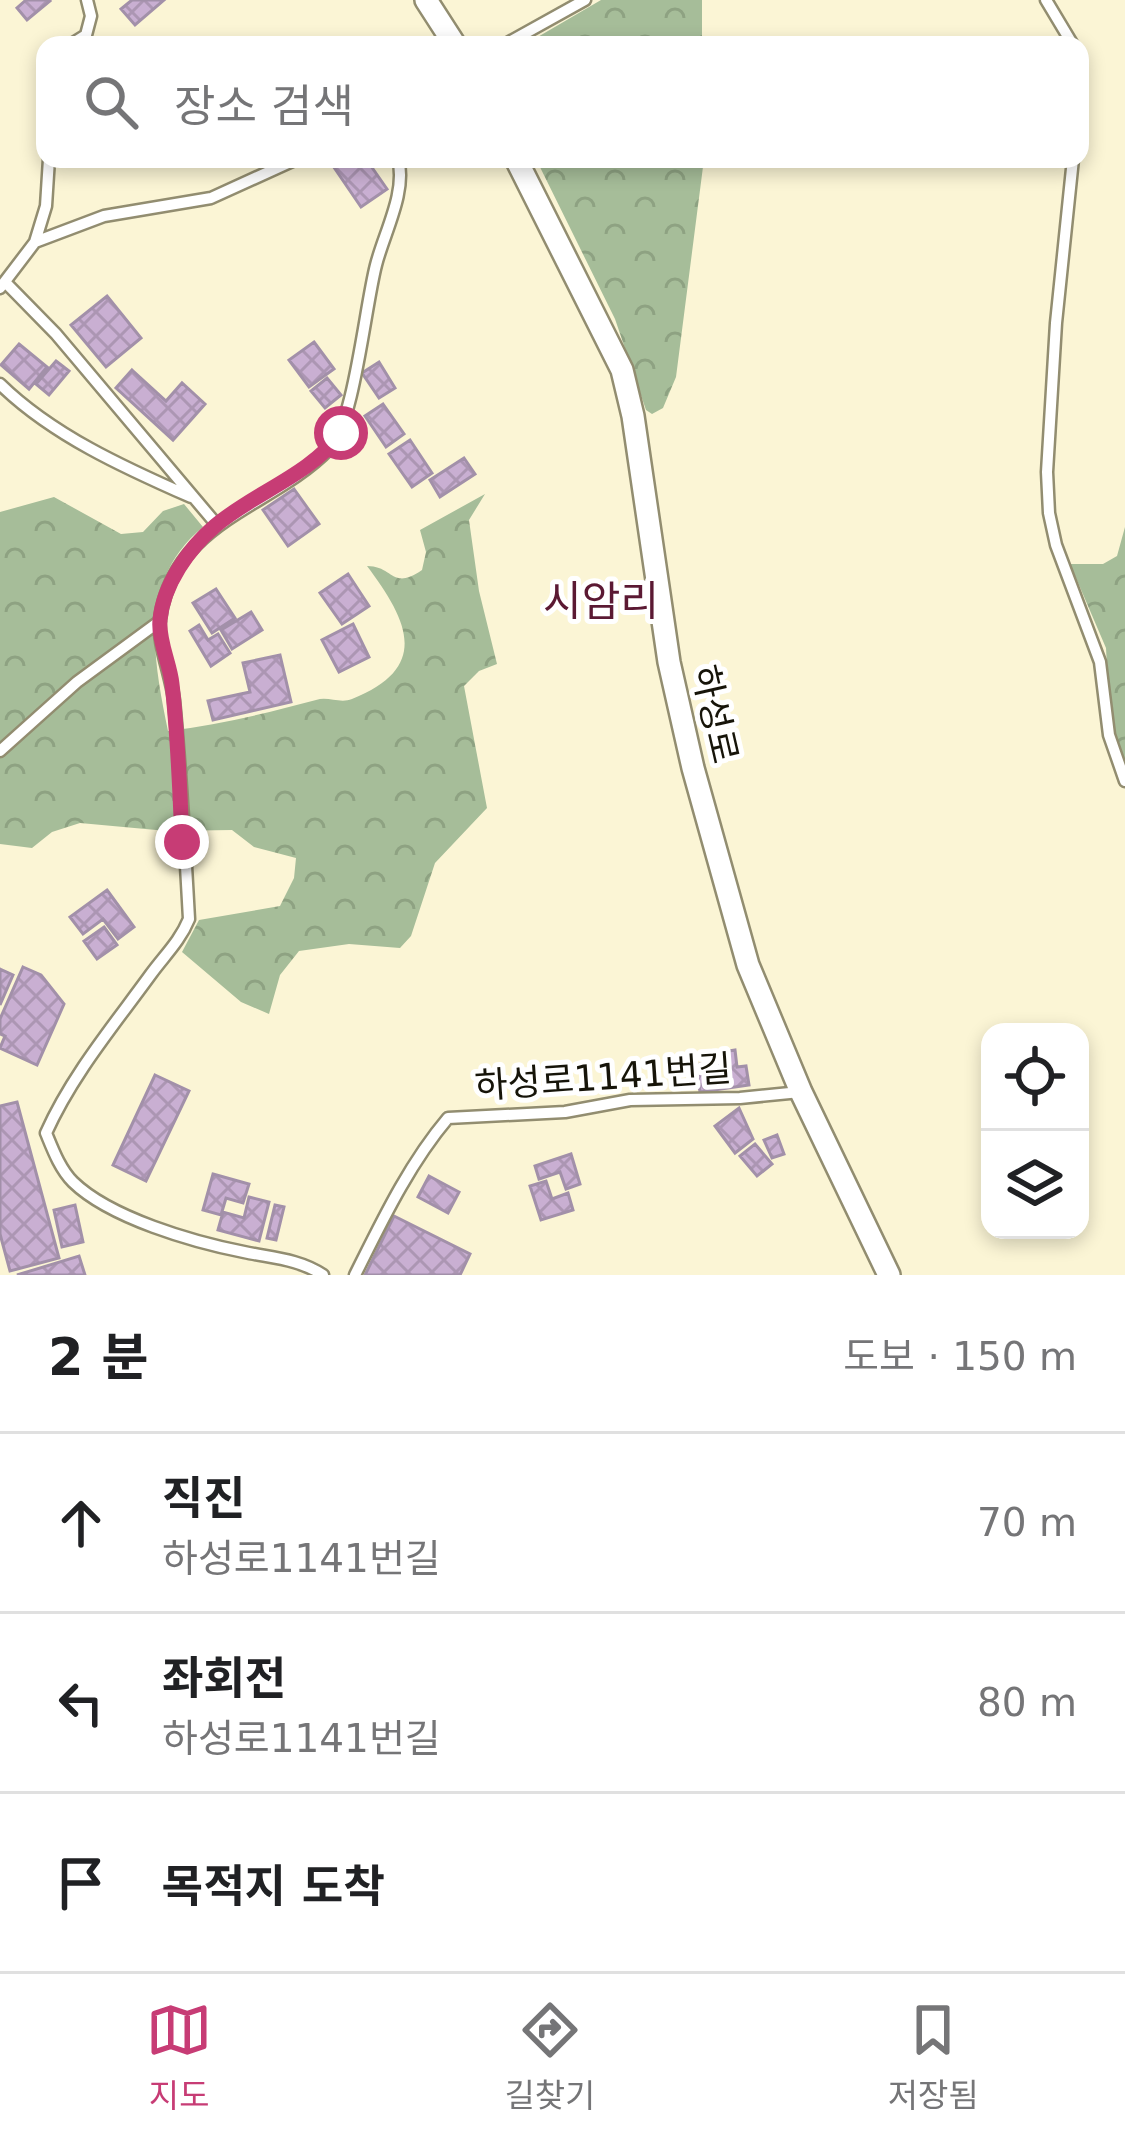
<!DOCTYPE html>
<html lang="ko">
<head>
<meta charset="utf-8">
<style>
  :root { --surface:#fff; --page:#f2f2f2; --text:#202124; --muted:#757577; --line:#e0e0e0; --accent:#c73c75 }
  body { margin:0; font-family:"DejaVu Sans","Noto Sans KR",sans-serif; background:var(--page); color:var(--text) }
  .controls { position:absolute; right:36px; bottom:36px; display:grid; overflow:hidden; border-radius:24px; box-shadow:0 6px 18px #0003 }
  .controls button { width:108px; height:108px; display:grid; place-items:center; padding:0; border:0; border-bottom:3px solid var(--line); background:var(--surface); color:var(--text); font:60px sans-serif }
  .stop { position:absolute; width:36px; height:36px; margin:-27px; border:9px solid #c73c75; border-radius:50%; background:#fff }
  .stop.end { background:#c73c75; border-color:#fff; box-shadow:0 3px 12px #0008 }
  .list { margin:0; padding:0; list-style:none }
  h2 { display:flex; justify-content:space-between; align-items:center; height:156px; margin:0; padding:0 48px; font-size:51px }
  h2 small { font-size:39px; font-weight:400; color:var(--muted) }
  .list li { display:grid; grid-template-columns:78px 1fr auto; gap:36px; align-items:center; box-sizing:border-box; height:180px; padding:0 48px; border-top:3px solid var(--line) }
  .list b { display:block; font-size:45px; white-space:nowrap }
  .list p { margin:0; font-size:39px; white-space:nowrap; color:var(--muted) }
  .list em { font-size:39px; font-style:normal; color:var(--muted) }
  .icon { flex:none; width:66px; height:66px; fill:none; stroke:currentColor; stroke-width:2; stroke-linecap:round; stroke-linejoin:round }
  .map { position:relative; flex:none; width:1125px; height:1275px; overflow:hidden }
  .search { position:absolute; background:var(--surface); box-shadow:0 6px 18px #0003; left:36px; right:36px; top:36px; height:132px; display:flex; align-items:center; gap:30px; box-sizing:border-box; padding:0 42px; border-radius:24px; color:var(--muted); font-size:45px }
  .sheet { height:696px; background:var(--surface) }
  nav { display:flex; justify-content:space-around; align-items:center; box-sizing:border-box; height:168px; border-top:3px solid var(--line); background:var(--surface); font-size:33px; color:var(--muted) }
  nav a { display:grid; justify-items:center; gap:6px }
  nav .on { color:var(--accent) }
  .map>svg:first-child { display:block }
  .forest { fill:url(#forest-crowns) }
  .building { fill:url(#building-cross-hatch); stroke:#a290a9; stroke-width:3 }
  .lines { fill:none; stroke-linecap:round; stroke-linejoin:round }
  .lane-casing { stroke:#928d70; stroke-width:15 }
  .street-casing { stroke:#928d70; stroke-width:26 }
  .lane { stroke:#fff; stroke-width:10 }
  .street { stroke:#fff; stroke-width:21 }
  .route { stroke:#c73c75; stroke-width:15 }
  .labels { text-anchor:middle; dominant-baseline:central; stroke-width:10; stroke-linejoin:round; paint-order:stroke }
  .street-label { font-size:36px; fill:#161409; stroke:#fff }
  .quarter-label { font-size:42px; fill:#5b1933; stroke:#fff }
</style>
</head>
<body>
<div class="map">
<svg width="1125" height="1275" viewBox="0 0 1125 1275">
  <defs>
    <pattern id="forest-crowns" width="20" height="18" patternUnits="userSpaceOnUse" patternTransform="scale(3)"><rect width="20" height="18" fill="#a6bd99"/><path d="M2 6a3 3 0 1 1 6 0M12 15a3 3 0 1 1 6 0" fill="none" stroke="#8ea282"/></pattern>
    <pattern id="building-cross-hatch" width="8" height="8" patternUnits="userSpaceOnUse" patternTransform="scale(3)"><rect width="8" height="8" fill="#c9afd2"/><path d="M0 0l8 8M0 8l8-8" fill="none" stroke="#ac96b3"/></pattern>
  </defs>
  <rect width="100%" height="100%" fill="#fbf5d5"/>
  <!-- forest -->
  <path class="forest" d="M601,0H702V45H524Z
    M536,159H704L676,377L663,408L652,414L646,410L615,319Z
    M485,494L469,520L479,591L497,664L479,671L464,686L487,808L435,863L411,936L400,948L349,944L299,951L280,975L269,1014L241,1002L182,952L199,920L280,906L294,878L296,858L254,847L232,830L167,831L80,823L52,832L32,848L0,844V512L54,497L121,534L143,532L163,511L184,504L203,527C138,580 153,657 168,731C219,725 267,713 316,700C328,696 340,704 352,699C433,667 406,618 367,566C394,566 391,591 422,570L426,552L420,530Z
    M1125,527V770L1110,723L1106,648L1070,564H1103L1117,556Z"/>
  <!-- building -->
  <path class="building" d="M26,0H49L50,1L27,20L17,8Z
    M132,0H164L135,25L121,9Z
    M337,159H366L387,189L361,207L331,163Z
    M107,296L141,338L106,367L71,325Z
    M314,342L334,369L309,387L289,360Z
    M19,344L47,367L29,389L1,365Z
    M56,361L69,371L49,395L36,384Z
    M379,362L395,388L379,398L362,373Z
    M132,370L166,401L182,383L205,404L173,440L116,388Z
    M327,378L341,395L325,408L311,391Z
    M383,404L404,434L386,447L365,416Z
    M410,440L432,473L412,487L389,454Z
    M464,458L475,474L440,497L430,480Z
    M294,489L319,524L288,546L263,510Z
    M348,574L369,606L342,624L320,593Z
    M216,589L235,618L212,633L193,603Z
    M251,612L262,630L232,649L221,630Z
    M353,624L369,657L339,672L322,640Z
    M199,625L208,640L218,634L230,653L211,666L190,631Z
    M280,655L291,702L213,720L208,701L250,692L243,663Z
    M107,890L134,927L118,939L103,919L83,934L70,917Z
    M104,927L117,945L97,959L84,941Z
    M23,967L41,975L64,1004L37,1065L0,1048L5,1036L0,1034V1019Z
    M0,969L13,975L0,1005Z
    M735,1050L737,1067L746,1066L749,1085L700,1092L696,1065L705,1063L704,1055Z
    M155,1075L189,1091L146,1181L113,1165Z
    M17,1102L59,1258L10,1271L0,1234V1106Z
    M739,1108L753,1139L735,1153L715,1126Z
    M777,1135L784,1154L772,1158L764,1140Z
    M755,1144L772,1164L757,1176L740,1156Z
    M571,1154L580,1184L566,1189L560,1172L539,1179L535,1166Z
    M213,1174L249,1184L243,1203L226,1198L221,1215L203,1210Z
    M429,1176L459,1192L448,1213L418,1197Z
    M546,1181L552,1199L568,1193L573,1210L541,1220L530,1186Z
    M249,1197L269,1202L259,1241L218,1230L223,1212L244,1218Z
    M75,1205L83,1242L62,1247L54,1210Z
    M275,1205L284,1207L276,1240L267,1238Z
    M394,1216L470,1254L460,1275H365Z
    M79,1256L85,1275H17Z"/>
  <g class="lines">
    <defs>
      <path id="lane" d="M1046,0L1073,45
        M70,45L86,35L91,16L87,0
        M504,45L585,0
        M1073,159L1056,323L1047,472L1049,513L1056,545L1100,662L1109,735L1125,781
        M35,242L46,206L49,159
        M5,282L56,334L217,525
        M0,288L35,242L104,216L211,198L297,159
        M0,384C52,435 125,468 191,497
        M0,751L77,682L160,621
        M323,1275C299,1259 272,1258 244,1252C193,1242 110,1218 73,1182C60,1169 53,1150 46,1133C72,1075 114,1025 151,974C165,955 180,941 189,919C185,846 181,772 174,700C171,675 157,643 160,619C174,520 272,508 329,449C354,424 365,307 376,265C384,233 407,192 398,159
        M355,1275C382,1221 409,1164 448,1118L565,1112L630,1100L740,1098L800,1092"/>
      <path id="street" d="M426,0L455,45
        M516,159L622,370L633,416L669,662L693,768L748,965L801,1092L889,1275"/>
    </defs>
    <!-- lane casing -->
    <use href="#lane" class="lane-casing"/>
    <!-- street casing -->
    <use href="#street" class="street-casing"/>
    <!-- lane -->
    <use href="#lane" class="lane"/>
    <!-- street -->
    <use href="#street" class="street"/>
  </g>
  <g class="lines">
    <!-- route -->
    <path class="route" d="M182,842C180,789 178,736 172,684C170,664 158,640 160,620C163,585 189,548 215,526C255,492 309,476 341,433"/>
  </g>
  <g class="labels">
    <!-- street labels -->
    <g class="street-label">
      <text transform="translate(715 714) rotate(77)">하성로</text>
      <text transform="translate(603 1077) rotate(-4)">하성로1141번길</text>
    </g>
    <!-- quarter labels -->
    <g class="quarter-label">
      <text x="601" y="601">시암리</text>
    </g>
  </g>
</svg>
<div class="controls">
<button><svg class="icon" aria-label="locate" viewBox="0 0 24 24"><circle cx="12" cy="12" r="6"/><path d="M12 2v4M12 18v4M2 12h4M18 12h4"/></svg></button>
<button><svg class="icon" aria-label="layers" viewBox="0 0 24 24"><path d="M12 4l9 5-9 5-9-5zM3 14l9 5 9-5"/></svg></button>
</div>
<div class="stop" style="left:341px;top:433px"></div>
<div class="stop end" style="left:182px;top:842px"></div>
<div class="search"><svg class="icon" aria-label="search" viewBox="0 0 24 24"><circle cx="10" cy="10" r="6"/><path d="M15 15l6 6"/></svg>장소 검색</div>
</div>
<section class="sheet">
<h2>2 분<small>도보 · 150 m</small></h2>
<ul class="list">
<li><svg class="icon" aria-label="ahead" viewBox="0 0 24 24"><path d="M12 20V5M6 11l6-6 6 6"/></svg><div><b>직진</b><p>하성로1141번길</p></div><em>70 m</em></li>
<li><svg class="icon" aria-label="left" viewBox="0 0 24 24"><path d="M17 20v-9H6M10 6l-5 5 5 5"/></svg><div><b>좌회전</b><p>하성로1141번길</p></div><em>80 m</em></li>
<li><svg class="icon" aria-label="arrive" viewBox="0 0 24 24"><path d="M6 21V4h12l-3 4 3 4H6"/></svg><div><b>목적지 도착</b></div></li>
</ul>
</section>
<nav>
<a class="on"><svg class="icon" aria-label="map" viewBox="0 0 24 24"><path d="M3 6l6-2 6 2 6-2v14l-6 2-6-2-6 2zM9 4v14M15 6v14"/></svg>지도</a>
<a><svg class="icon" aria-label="directions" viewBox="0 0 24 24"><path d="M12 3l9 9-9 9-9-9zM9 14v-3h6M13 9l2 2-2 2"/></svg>길찾기</a>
<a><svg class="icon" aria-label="saved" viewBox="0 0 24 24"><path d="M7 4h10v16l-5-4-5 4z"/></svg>저장됨</a>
</nav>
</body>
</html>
